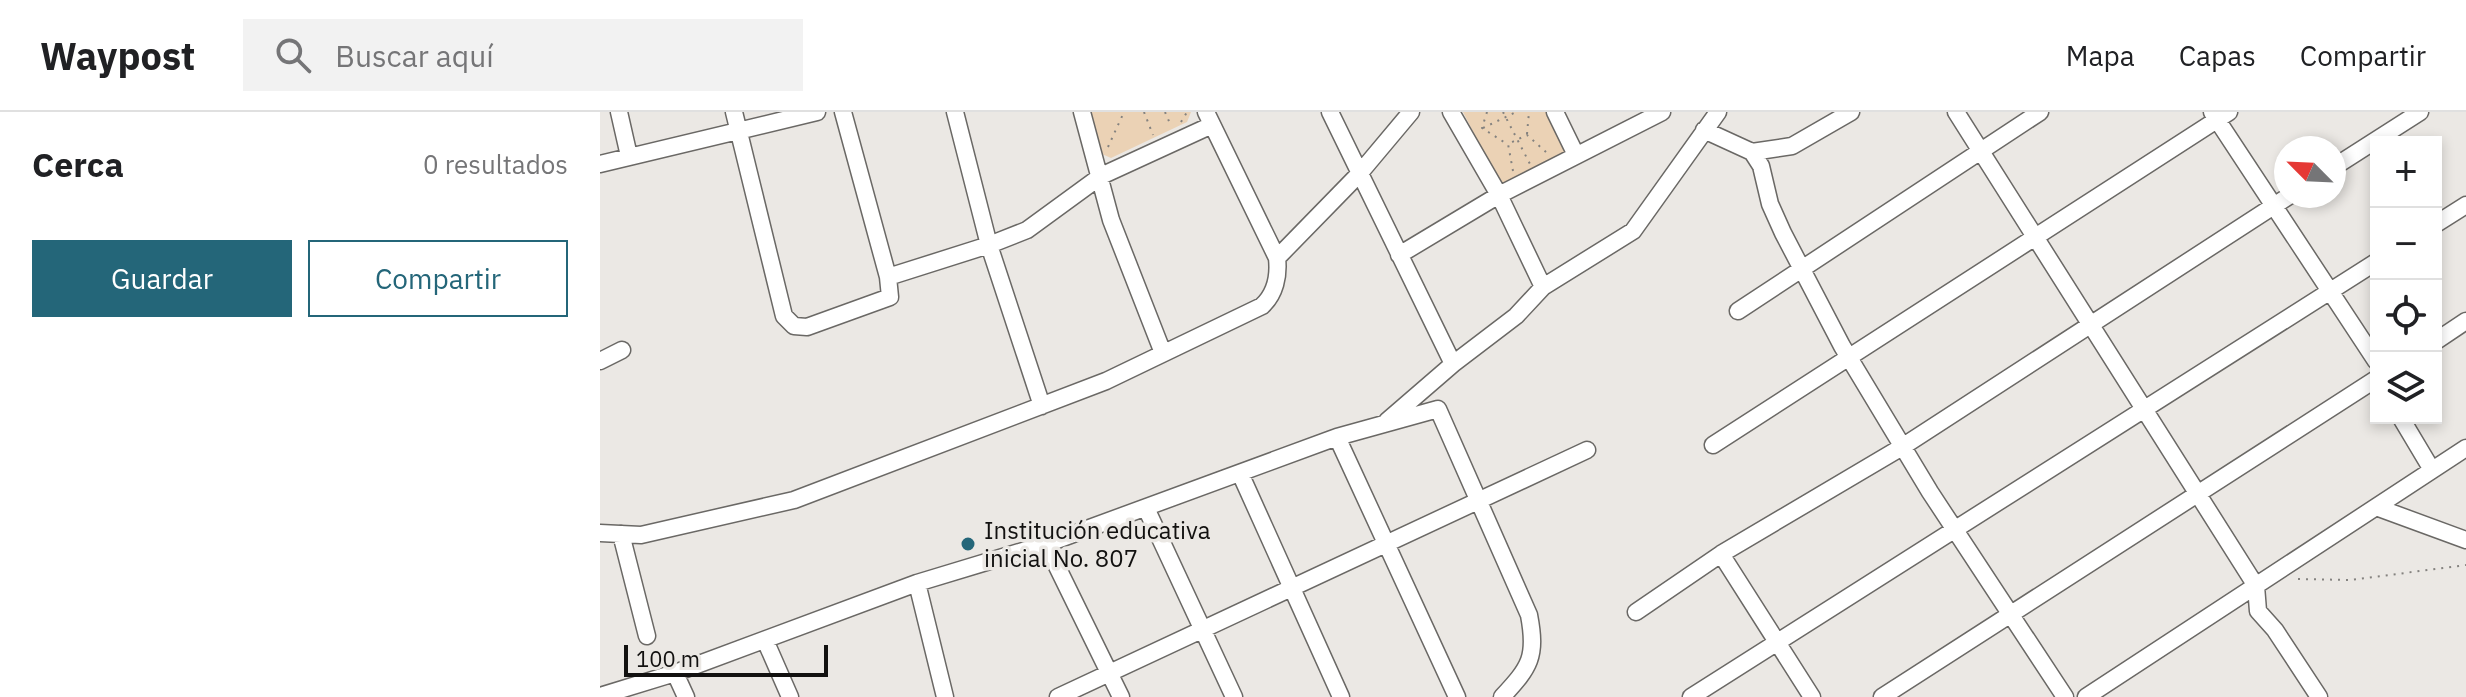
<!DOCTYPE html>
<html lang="es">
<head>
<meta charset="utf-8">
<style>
  :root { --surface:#fff; --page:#f2f2f2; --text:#202124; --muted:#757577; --line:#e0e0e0; --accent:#246679 }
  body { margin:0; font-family:"IBM Plex Sans",sans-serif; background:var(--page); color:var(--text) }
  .controls { position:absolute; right:24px; top:24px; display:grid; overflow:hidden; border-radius:0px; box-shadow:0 4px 12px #0003 }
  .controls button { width:72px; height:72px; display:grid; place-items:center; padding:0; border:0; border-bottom:2px solid var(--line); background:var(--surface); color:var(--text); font:40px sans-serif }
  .compass { position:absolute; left:1674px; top:24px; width:72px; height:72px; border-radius:50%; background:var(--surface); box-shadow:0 4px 12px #0003; rotate:294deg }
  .scale { position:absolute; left:24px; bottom:20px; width:204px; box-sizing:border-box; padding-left:8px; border:4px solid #121110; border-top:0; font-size:22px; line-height:28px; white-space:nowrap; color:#121110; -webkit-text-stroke:6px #ebe8e4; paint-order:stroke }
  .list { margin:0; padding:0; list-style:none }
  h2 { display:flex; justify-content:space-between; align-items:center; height:104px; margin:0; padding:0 32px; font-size:34px }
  h2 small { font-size:26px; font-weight:400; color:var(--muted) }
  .actions { display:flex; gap:16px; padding:24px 32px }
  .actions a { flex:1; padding:18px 0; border:2px solid var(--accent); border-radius:0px; text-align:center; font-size:28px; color:var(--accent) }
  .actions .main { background:var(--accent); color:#fff }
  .icon { flex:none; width:44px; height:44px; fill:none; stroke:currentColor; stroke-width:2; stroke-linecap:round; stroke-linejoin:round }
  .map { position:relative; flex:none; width:1866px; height:585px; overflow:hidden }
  header { display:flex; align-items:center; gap:48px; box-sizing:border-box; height:112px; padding:0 40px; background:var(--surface); border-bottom:2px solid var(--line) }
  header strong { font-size:38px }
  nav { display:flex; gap:44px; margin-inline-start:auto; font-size:28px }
  .search { width:560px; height:72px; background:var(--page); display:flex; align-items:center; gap:20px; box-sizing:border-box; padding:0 28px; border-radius:0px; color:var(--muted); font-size:30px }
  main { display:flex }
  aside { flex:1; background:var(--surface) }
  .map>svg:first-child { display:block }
  .green { fill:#ebd2b5 }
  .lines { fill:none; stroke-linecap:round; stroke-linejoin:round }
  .street-casing { stroke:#6a6865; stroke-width:19 }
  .path { stroke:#84827f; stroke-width:2; stroke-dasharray:2 6; stroke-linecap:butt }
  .street { stroke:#fff; stroke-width:16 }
  .poi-dot { fill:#246679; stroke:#ebe8e4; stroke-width:3 }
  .labels { text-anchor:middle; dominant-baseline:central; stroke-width:7; stroke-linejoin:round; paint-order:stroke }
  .poi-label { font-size:24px; fill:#121110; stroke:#ebe8e4; text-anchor:start }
</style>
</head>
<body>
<header>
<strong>Waypost</strong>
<div class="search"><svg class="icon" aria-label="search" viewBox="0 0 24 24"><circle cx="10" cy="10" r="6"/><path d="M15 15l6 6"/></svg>Buscar aquí</div>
<nav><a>Mapa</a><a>Capas</a><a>Compartir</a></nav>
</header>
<main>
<aside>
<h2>Cerca<small>0 resultados</small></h2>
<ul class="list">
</ul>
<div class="actions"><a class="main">Guardar</a><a>Compartir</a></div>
</aside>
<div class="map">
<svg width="1866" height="585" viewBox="0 0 1866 585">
  <rect width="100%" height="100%" fill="#ebe8e4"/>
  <!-- green -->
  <path class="green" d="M488,0H591L587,10L511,46L502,42Z
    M863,0H947L966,39L900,73Z"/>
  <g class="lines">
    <defs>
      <path id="street" d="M19,0L29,44
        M134,0L184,204L194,214L207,215L290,185L288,165L243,0
        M355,0L389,133L442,294
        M482,0L511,108L563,241
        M730,0L853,252
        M851,0L899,83L943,175
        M955,0L976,43
        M1356,0L1656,474L1658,499L1675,518L1719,585
        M1612,0L1776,249
        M1104,18L1152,40L1161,54L1170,92L1183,121L1242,234L1330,380L1465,585
        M1152,40L1192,34L1251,0
        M0,52L217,0
        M1734,55L1820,0
        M1836,112L1866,93
        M799,143L899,83L1062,0
        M677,146L759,62L811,0
        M288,165L389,133L427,118L501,64L612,13
        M1138,199L1440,0
        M1836,229L1866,209
        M0,249L22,238
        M1801,306L1832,358
        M787,309L853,252L916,204L943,175L1033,119L1118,0
        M737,325L857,585
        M1113,333L1629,0
        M640,361L741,585
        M1776,395L1866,428
        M546,396L634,585
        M0,421L41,423L194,388L506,269L662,194C675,182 679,164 677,146L606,0
        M21,422L47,524
        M446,432L521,585
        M1121,442L1212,585
        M317,471L345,585
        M1036,500L1121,442L1302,335L1689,84
        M165,528L190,585
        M75,561L86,585
        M0,584L75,561L317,471L446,432L737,325L838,297L929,503C937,545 930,555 902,585
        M458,585L987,338
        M1091,585L1776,150
        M1282,585L1776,267
        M1486,585L1866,336"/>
    </defs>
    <!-- street casing -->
    <use href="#street" class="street-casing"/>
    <!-- path -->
    <path class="path" d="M544,0L553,23
      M565,0L571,14
      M887,0L882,16L907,32
      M903,0L930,52
      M581,10L587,0
      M883,16L916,0
      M927,22L929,0
      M508,35L524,0
      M913,59L908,32L927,23L946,40
      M1698,467L1751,468L1866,453"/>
    <!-- street -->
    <use href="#street" class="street"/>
  </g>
  <!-- markers -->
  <circle class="poi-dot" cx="368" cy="432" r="8"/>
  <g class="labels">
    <!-- poi labels -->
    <g class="poi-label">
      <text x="384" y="418">Institución educativa<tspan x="384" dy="28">inicial No. 807</tspan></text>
    </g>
  </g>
</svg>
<div class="controls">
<button>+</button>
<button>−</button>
<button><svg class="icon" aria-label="locate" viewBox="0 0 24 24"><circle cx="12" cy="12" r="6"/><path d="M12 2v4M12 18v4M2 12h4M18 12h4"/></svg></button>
<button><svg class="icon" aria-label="layers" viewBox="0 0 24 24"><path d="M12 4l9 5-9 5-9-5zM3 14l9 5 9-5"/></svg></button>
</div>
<svg class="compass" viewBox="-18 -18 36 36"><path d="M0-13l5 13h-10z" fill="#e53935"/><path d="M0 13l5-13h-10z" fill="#757577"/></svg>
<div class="scale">100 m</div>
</div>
</main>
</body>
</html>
